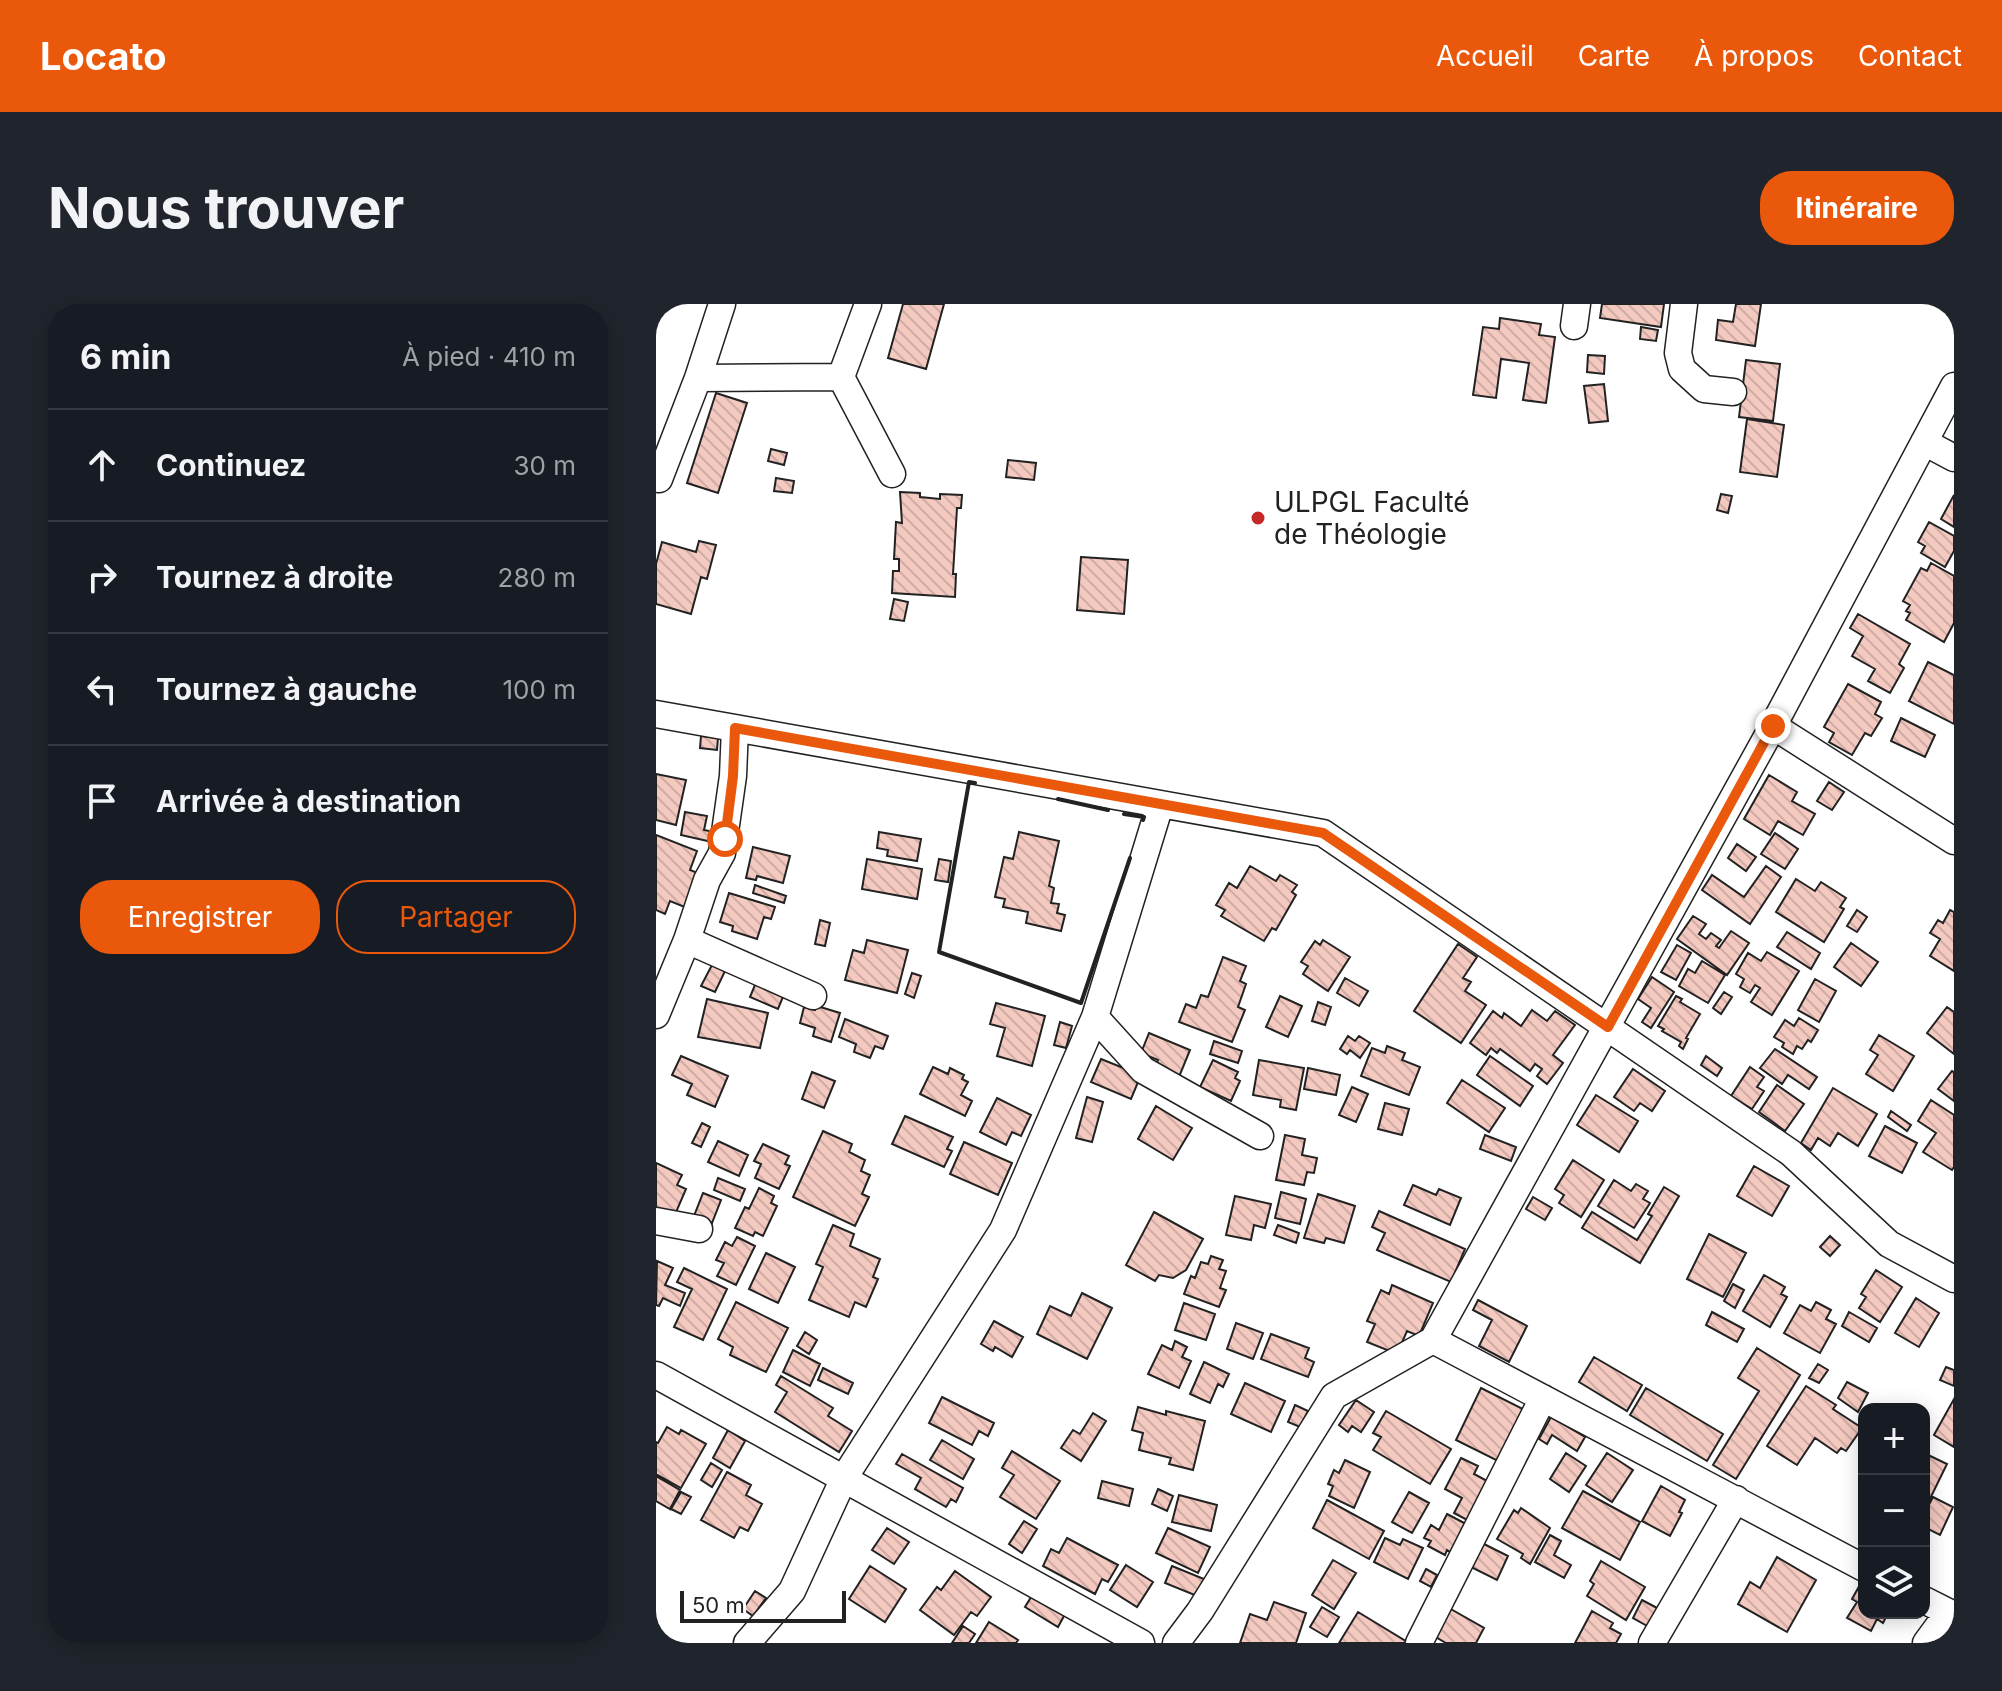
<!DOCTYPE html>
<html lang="fr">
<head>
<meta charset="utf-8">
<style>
  :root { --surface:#171b24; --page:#20242c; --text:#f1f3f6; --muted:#9ea1a6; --line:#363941; --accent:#ea580c }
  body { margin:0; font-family:Inter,sans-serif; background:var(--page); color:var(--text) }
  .controls { position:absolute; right:24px; bottom:24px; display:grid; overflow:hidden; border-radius:16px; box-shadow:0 4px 20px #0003 }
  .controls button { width:72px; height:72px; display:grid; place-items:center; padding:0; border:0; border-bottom:2px solid var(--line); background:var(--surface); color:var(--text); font:40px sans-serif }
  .scale { position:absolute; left:24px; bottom:20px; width:166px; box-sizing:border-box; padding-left:8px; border:4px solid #222; border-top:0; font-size:22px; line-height:28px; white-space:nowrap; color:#222; -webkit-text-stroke:6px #fff; paint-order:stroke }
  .stop { position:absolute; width:24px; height:24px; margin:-18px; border:6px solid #ea580c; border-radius:50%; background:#fff }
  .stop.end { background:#ea580c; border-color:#fff; box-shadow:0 2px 8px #0008 }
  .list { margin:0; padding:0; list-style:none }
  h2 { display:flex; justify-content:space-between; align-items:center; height:104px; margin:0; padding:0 32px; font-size:34px }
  h2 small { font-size:26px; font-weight:400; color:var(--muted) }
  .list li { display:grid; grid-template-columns:52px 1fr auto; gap:24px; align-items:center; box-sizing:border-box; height:112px; padding:0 32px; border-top:2px solid var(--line) }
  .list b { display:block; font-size:30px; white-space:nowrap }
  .list em { font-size:26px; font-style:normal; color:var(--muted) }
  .actions { display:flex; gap:16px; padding:24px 32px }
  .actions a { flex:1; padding:18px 0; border:2px solid var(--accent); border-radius:32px; text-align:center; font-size:28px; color:var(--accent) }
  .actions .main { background:var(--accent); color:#fff }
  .icon { flex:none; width:44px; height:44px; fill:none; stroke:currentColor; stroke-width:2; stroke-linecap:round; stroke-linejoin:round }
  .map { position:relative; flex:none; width:1298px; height:1339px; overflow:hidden; border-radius:32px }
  header { display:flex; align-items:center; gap:48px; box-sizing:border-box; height:112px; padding:0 40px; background:var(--accent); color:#fff }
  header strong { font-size:38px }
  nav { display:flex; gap:44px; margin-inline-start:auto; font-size:28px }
  .intro { display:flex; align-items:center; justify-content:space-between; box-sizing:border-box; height:192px; padding:0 48px }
  h1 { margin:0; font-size:56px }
  .button { padding:20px 36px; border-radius:32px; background:var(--accent); color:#fff; font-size:28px; font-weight:700 }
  main { display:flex; gap:48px; padding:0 48px }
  aside { flex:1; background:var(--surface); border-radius:32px; box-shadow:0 4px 20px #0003 }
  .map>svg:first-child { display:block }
  .building { fill:url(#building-back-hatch); stroke:#222; stroke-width:2 }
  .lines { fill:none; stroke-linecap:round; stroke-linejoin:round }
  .minor-casing { stroke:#222; stroke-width:29 }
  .minor { stroke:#fff; stroke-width:26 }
  .wall { stroke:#222; stroke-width:4 }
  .route { stroke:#ea580c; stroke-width:10 }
  .poi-dot { fill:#c62828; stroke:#fff; stroke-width:3 }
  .labels { text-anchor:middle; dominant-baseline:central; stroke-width:6; stroke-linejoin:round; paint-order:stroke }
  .poi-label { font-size:28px; fill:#222; stroke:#fff; text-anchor:start }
</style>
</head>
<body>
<header>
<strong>Locato</strong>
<nav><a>Accueil</a><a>Carte</a><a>À propos</a><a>Contact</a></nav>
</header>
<div class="intro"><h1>Nous trouver</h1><a class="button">Itinéraire</a></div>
<main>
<aside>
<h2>6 min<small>À pied · 410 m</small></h2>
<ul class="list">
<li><svg class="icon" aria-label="ahead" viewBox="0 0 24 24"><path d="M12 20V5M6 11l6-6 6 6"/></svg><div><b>Continuez</b></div><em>30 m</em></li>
<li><svg class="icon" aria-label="right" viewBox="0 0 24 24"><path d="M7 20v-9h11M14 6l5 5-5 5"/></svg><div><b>Tournez à droite</b></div><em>280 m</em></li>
<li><svg class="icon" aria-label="left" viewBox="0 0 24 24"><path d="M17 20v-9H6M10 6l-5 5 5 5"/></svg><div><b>Tournez à gauche</b></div><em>100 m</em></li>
<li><svg class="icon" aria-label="arrive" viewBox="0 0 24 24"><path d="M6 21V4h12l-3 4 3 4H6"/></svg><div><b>Arrivée à destination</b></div></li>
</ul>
<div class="actions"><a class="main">Enregistrer</a><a>Partager</a></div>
</aside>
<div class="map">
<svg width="1298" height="1339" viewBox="0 0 1298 1339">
  <defs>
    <pattern id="building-back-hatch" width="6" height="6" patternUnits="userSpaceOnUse" patternTransform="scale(2)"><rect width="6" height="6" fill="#f3c9c0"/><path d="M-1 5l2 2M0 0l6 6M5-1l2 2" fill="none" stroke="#d0aca5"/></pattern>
  </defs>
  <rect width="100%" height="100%" fill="#fff"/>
  <!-- building -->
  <path class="building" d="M247,0H288L270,65L232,54Z
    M946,0H1008L1005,23L944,14Z
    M1080,0H1105L1099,42L1060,36L1062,16L1077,18Z
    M844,14L885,20L883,31L899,33L890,99L867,96L873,59L845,55L840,94L817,91L827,23L843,25Z
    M985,23L1002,26L1000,37L984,35Z
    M932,51L949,52L948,70L931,68Z
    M1090,56L1124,60L1117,117L1083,113Z
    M948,80L952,117L933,119L928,82Z
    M60,89L91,99L62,189L31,179Z
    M1091,115L1128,121L1121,173L1084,168Z
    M115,145L131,149L128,161L112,157Z
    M352,156L380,159L378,176L350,173Z
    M120,174L138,177L136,189L118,187Z
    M244,188L264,189V193L284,195V190L306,191L305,204H301L297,270H300L299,293L236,289L237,267H243V255H238L240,218L246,219Z
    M1065,190L1076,192L1072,209L1061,206Z
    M1298,191V223L1285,215Z
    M1273,218L1298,232V247L1289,263L1265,249L1269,242L1262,238Z
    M43,237L60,241L51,275L45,273L35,310L0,300V260L6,238L40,248Z
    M425,253L472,256L468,310L421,306Z
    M1275,259L1298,272V319L1288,338L1250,316L1254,309L1250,307L1254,301L1247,297L1265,264L1271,267Z
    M238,295L252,298L248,317L234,315Z
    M1202,310L1254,340L1243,360L1248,364L1234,389L1212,377L1219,365L1196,352L1207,332L1194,324Z
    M1272,358L1298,371V420L1253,397Z
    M1192,380L1225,398L1219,410L1226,414L1215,432L1209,429L1196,451L1173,438L1178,429L1168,423Z
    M1245,414L1279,431L1269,453L1235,437Z
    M45,432L62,434L61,446L44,444Z
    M0,470L30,476L20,521L0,516Z
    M1113,471L1141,488L1136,497L1159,510L1147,531L1122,517L1114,531L1088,515Z
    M1173,478L1188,488L1176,506L1161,497Z
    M29,508L51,512L48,526L58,528L56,538L25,531Z
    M223,528L265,535L261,557L231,552L232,546L221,544Z
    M363,528L403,537L393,582L398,584L395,599L403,600L401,609L409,611L405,627L370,619L372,608L347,603L349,595L339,593L348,553L357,555Z
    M1119,529L1142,545L1129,565L1105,550Z
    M0,531L41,547L34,566L44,570L31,604L14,597L9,610L0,606Z
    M1081,540L1100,553L1090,567L1072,554Z
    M97,543L134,552L127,579L101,572L100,576L90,574Z
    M211,555L266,565L261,595L206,585Z
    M283,555L295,557L292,578L279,576Z
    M594,562L620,577L624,571L641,581L636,588L640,591L620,626L616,624L608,637L565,612L569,606L560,601L573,579L581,584Z
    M1110,562L1125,573L1094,620L1046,586L1056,571L1088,593Z
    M1140,575L1159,587L1165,578L1190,594L1184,603L1188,605L1168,638L1120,608Z
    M99,581L130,592L128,599L97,589Z
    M73,589L119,603L115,615L108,613L101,635L76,627L77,622L64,618Z
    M1201,606L1211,613L1201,628L1191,622Z
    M1294,606L1298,608V667L1274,652L1284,635L1274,629L1282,616L1287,619Z
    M1037,612L1050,620L1043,630L1050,635L1055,629L1065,636L1060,642L1063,644L1075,627L1093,639L1071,671L1021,635Z
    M164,616L174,619L169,642L159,640Z
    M1131,628L1164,649L1155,665L1121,643Z
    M211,636L252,646L241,689L189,676L197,646L208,649Z
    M667,636L694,653L672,687L647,670L652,662L645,658L659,637L664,641Z
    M1195,639L1222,658L1205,682L1178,663Z
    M802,640L821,653L807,674L815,678L809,687L830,701L805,739L758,707Z
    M1021,641L1035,649L1020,676L1005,668Z
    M1111,648L1143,667L1116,711L1095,698L1104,684L1099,681L1094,689L1084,683L1088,675L1080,670L1092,649L1105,657Z
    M567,653L590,662L584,677L590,680L582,703L589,706L576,738L523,718L530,700L540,704L545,691L552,693Z
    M1046,657L1069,671L1052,699L1023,682L1032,665L1039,669Z
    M57,659L70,665L59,688L45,682Z
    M256,669L265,672L258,694L249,690Z
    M996,673L1018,688L995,724L986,718L995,704L982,695Z
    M689,674L712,687L703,702L681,689Z
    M1159,675L1180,687L1163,718L1142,706Z
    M101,676L129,688L122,705L94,693Z
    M1068,688L1076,693L1065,710L1057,704Z
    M624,692L646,702L632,733L610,723Z
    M1020,692L1026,695L1024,698L1044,710L1030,734L1032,735L1027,745L1023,742L1025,738L1006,727L1008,725L1002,722Z
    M51,695L112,709L104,744L42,733Z
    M662,698L675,703L669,721L656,717Z
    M340,699L389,712L376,762L341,752L349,724L334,720Z
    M161,702L184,709L175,738L157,732L159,724L144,719L148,703L159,706Z
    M1291,703L1298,708V750L1271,729Z
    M876,706L891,717L899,707L919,721L897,751L907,759L891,780L881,772L886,765L879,760L874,767L844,745L841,749L835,744L830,751L814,739L837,707L846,714L848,709L865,722Z
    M1143,714L1162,726L1155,738L1152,736L1146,745L1141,742L1137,750L1126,743L1128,739L1118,733L1129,716L1138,722Z
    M189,715L232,732L227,745L219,742L214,754L198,748L200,740L183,733Z
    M404,718L416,722L410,744L398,741Z
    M493,729L534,746L523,773L499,763L502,756L485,749Z
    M1223,731L1258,752L1237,787L1210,770L1222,751L1214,746Z
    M692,732L699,737L703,732L714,739L704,754L694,746L691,750L684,745Z
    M558,737L586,747L582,759L554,750Z
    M731,742L749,749L746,756L764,763L753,791L705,772L716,744L729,749Z
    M1119,745L1161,773L1153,785L1132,771L1126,780L1104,764Z
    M25,752L72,772L59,803L31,791L36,780L16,771Z
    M834,752L877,782L864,802L821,771Z
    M1050,752L1066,764L1061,772L1045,761Z
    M445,755L485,771L475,795L435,778Z
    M557,756L582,768L579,774L584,777L575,797L544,783Z
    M603,756L648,764L640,806L624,803L625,796L597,791Z
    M277,763L292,770L294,764L308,771L306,775L312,778L305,791L316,797L309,812L264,790Z
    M1094,763L1108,773L1101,783L1108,787L1096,805L1075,792Z
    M652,764L684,771L680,791L648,785Z
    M977,765L1009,787L996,807L984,799L978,807L958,793Z
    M1296,767L1298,768V797L1282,785Z
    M156,768L179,777L168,804L146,795Z
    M806,776L849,804L833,828L791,799Z
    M1121,781L1148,800L1129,827L1103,808Z
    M696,783L712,790L700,818L683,811Z
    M1177,784L1221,810L1202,842L1182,829L1174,842L1162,834L1155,846L1145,839Z
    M940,791L982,817L963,848L921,821Z
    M431,793L447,798L436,838L420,834Z
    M341,794L375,811L365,832L356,828L350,841L324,828Z
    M1275,796L1298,811V863L1296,866L1267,848L1280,829L1262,817Z
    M729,799L753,805L746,831L722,825Z
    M500,802L536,824L517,856L482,835Z
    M1235,807L1255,821L1251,827L1232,813Z
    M249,812L297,833L291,845L296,847L288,863L236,840Z
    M46,819L54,823L45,843L36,839Z
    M1229,822L1261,839L1246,869L1213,852Z
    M167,827L196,840L193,848L209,856L205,867L214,871L206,890L213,893L199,922L137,893Z
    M629,831L649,835L646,851L661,854L658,869L651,868L648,881L620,876Z
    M829,831L860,843L855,857L824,845Z
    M62,837L92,851L83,872L52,858Z
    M308,838L356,859L342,891L294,870Z
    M107,840L133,852L129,860L134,862L123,885L99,874L105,860L98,857Z
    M917,856L948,876L925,913L903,899L908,891L899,885Z
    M0,859L26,871L21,881L30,885L18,913L0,904Z
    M1098,862L1133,882L1116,912L1081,892Z
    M62,874L89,885L84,897L58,886Z
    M958,876L975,887L980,880L992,887L987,895L994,899L978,924L942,902Z
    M757,881L780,891L783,885L805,894L794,921L748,901Z
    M1008,883L1023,892L984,959L926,924L936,908L981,936L996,912L992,910Z
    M103,884L118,892L115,899L121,902L107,932L99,928L97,932L79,924L89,903L93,905Z
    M625,888L650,895L644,920L619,914Z
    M47,889L65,896L56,919L38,912Z
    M662,890L699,902L688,939L670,934L668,939L648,934Z
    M579,892L615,900L609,924L598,921L595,936L570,931Z
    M877,893L896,904L889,916L870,905Z
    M723,907L809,945L795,978L721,946L729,929L716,923Z
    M498,908L547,935L530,966L517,974L503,971L499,977L470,961Z
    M177,921L198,930L194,942L224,955L217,973L222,975L210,1003L199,998L193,1013L153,996L167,963L160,960Z
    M622,921L643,929L640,939L618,931Z
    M1053,930L1090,949L1067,993L1031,975Z
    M1174,932L1184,941L1174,952L1164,943Z
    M81,933L99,942L80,981L61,972L68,959L60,956L69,938L76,942Z
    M110,949L139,963L122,999L93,985Z
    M555,952L567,956L563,965L570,967L564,984L570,986L563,1003L528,990L535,972L539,974L545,958L552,960Z
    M1,957L17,964L9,981L29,989L24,1002L7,994L3,1002L0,1001Z
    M28,964L71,985L47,1036L18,1023L36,985L21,978Z
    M1220,966L1246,983L1224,1018L1203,1004L1210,993L1205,990Z
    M1108,971L1129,983L1125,990L1131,993L1114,1023L1087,1007Z
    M1077,980L1088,986L1079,1004L1068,997Z
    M736,981L777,999L763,1032L751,1027L741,1050L711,1038L719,1020L711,1017L725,986L733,990Z
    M426,989L456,1004L431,1055L381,1030L394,1002L415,1012Z
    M1260,994L1283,1009L1263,1043L1239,1029Z
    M822,996L871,1022L853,1058L823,1042L836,1016L817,1006Z
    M80,998L132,1024L110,1068L74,1051L77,1043L62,1035Z
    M1160,998L1175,1006L1170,1015L1180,1020L1164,1049L1128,1029L1144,1001L1155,1007Z
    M528,999L559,1010L550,1036L519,1026Z
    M1056,1008L1088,1025L1081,1038L1050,1021Z
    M1193,1008L1221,1024L1213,1038L1186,1022Z
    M338,1017L367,1033L356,1053L339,1043L337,1047L325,1040Z
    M580,1019L607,1029L597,1055L571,1045Z
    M149,1028L161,1036L153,1050L141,1042Z
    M615,1030L653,1044L649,1054L658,1058L652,1073L605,1055Z
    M519,1037L531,1043L526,1053L535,1057L523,1084L492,1070L506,1041L516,1046Z
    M1101,1044L1144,1071L1080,1175L1057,1161L1103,1087L1082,1074Z
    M137,1046L164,1060L154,1082L127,1068Z
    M938,1053L986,1081L971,1107L923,1078Z
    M548,1058L573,1070L567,1083L562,1080L554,1099L534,1090Z
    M1162,1060L1172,1066L1163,1079L1153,1074Z
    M1290,1063L1298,1066V1082L1284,1076Z
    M167,1064L197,1079L192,1090L162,1076Z
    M125,1072L177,1104L172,1112L196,1127L183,1148L119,1108L131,1088L120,1081Z
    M1191,1078L1212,1089L1202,1108L1182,1094Z
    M589,1079L629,1097L615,1128L575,1110Z
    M1150,1082L1180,1101L1177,1105L1206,1124L1190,1147L1185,1144L1181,1149L1159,1134L1141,1161L1111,1142Z
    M825,1084L869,1106L844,1158L800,1136Z
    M990,1084L1067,1130L1051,1157L974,1111Z
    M286,1093L338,1119L332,1132L323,1127L316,1141L273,1119Z
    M1298,1095V1143L1278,1131Z
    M700,1096L718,1108L705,1128L696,1122L692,1128L683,1121Z
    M639,1101L652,1107L644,1123L632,1118Z
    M482,1103L510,1111V1107L549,1117L537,1166L513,1160L515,1154L483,1146L487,1129L476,1126Z
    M730,1107L795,1145L774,1180L717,1146L725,1133L717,1129Z
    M437,1109L450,1117L425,1157L405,1144L417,1126L424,1130Z
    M895,1113L929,1133L921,1147L896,1131L891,1140L883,1135Z
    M11,1123L23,1130L25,1126L50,1140L25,1184L0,1170V1138L2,1139Z
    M72,1126L89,1137L74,1164L57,1154Z
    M286,1136L318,1155L307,1175L274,1156Z
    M356,1147L404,1177L380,1215L344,1193L358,1171L346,1164Z
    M910,1149L930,1162L913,1188L894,1175Z
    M951,1149L977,1166L956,1198L930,1181Z
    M1268,1149L1291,1160L1268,1207Z
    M246,1150L307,1184L300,1198L295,1195L290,1203L259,1185L265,1174L240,1160Z
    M805,1154L822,1162L818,1170L837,1180L813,1217L798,1209L806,1194L789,1185Z
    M689,1156L714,1168L698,1204L673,1192L677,1182L672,1180L678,1166L683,1169Z
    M55,1159L66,1166L56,1183L45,1176Z
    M71,1168L95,1181L90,1191L106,1200L92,1227L84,1223L78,1234L45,1216Z
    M0,1172L24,1186L14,1205L0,1197Z
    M446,1177L477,1185L473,1202L442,1194Z
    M1005,1182L1029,1196L1023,1208L1026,1209L1014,1232L986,1217Z
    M502,1185L517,1192L511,1207L496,1200Z
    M927,1187L984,1218L964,1256L906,1224Z
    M25,1188L35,1193L25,1210L15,1205Z
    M753,1188L773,1199L756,1229L736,1218Z
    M523,1191L561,1201L555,1227L516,1218Z
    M1277,1193L1297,1203L1284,1231L1268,1223V1210Z
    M671,1196L728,1227L713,1255L657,1224Z
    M865,1204L894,1224L874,1260L865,1254L867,1250L841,1235L858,1206L862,1209Z
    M791,1210L812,1221L797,1250L791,1246L789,1251L772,1242L775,1237L768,1234L775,1221L783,1226Z
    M368,1217L381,1225L366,1249L353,1240Z
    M231,1224L253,1238L238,1260L216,1246Z
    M512,1224L554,1243L542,1269L500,1249Z
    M894,1231L905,1237L898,1251L915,1261L908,1274L879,1258Z
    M411,1234L462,1261L452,1278L446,1275L439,1290L387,1262L395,1245L403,1249Z
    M729,1234L744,1241L747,1235L767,1244L752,1275L718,1258Z
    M824,1238L852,1252L841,1276L813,1262Z
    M1121,1253L1160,1276L1131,1328L1082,1300L1094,1278L1104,1284Z
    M677,1256L700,1269L678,1305L656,1291Z
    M945,1257L989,1283L970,1316L931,1292L938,1280L934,1277Z
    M470,1261L497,1278L481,1303L454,1286Z
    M214,1262L250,1285L229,1318L193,1295Z
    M516,1262L548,1275L541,1292L509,1279Z
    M770,1265L781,1271L775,1283L764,1277Z
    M299,1267L335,1293L321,1312L315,1308L298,1331L264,1306L281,1283L285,1286Z
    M1205,1279L1208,1281V1309H1232L1227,1319L1221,1315L1215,1327L1191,1314L1201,1298L1196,1295Z
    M99,1287L110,1294L97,1312L87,1305Z
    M377,1290L409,1310L402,1323L369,1303Z
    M986,1296L1003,1305L993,1323L977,1314Z
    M618,1298L650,1309L640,1339H584L594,1310L611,1316Z
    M666,1303L683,1313L671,1333L654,1323Z
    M793,1304L828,1324L820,1339H790L778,1332Z
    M936,1307L957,1319L954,1324L965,1330L960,1339H919Z
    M702,1308L753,1339H683Z
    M333,1318L362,1336L360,1339H320Z
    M307,1322L319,1330L313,1339H296Z"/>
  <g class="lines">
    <defs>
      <path id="minor" d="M1028,0L1022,49L1026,65L1048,85L1077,88
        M918,22L921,0
        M185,73L236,170
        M42,74L185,73L212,0
        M1268,138L1298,154
        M3,175L42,74L66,0
        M0,410L667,529L1135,849L1233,940L1298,975
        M1117,422L1298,537
        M31,636L157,692
        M0,711L31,636L51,576L66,549L77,472L79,424
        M439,713L487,766L604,832
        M0,917L43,925
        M777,1036L1208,1264
        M0,1071L485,1339
        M1268,1296L1298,1311
        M91,1339L136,1287L188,1174L347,926L439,713L504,501
        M520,1339L544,1307L678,1092L777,1036L1117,422L1298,82
        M763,1339L887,1094
        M996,1339L1080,1195
        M1270,1339L1292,1309"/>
    </defs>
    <!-- minor casing -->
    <use href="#minor" class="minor-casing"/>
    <!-- minor -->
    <use href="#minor" class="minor"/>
    <!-- wall -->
    <path class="wall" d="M319,479L313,478L283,648L425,699L474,554
      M402,495L452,506
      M468,510L488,513L487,516"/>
  </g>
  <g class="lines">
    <!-- route -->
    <path class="route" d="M69,535L77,472L79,424L667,529L952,723L1117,422"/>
  </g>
  <!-- markers -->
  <circle class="poi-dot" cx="602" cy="214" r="8"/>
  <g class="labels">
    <!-- poi labels -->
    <g class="poi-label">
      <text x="618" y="198">ULPGL Faculté<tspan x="618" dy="32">de Théologie</tspan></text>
    </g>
  </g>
</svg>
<div class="controls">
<button>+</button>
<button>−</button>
<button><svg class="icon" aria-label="layers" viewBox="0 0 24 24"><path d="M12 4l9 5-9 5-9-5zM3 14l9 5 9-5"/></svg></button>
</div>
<div class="scale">50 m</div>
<div class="stop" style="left:69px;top:535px"></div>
<div class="stop end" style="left:1117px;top:422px"></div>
</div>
</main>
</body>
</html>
